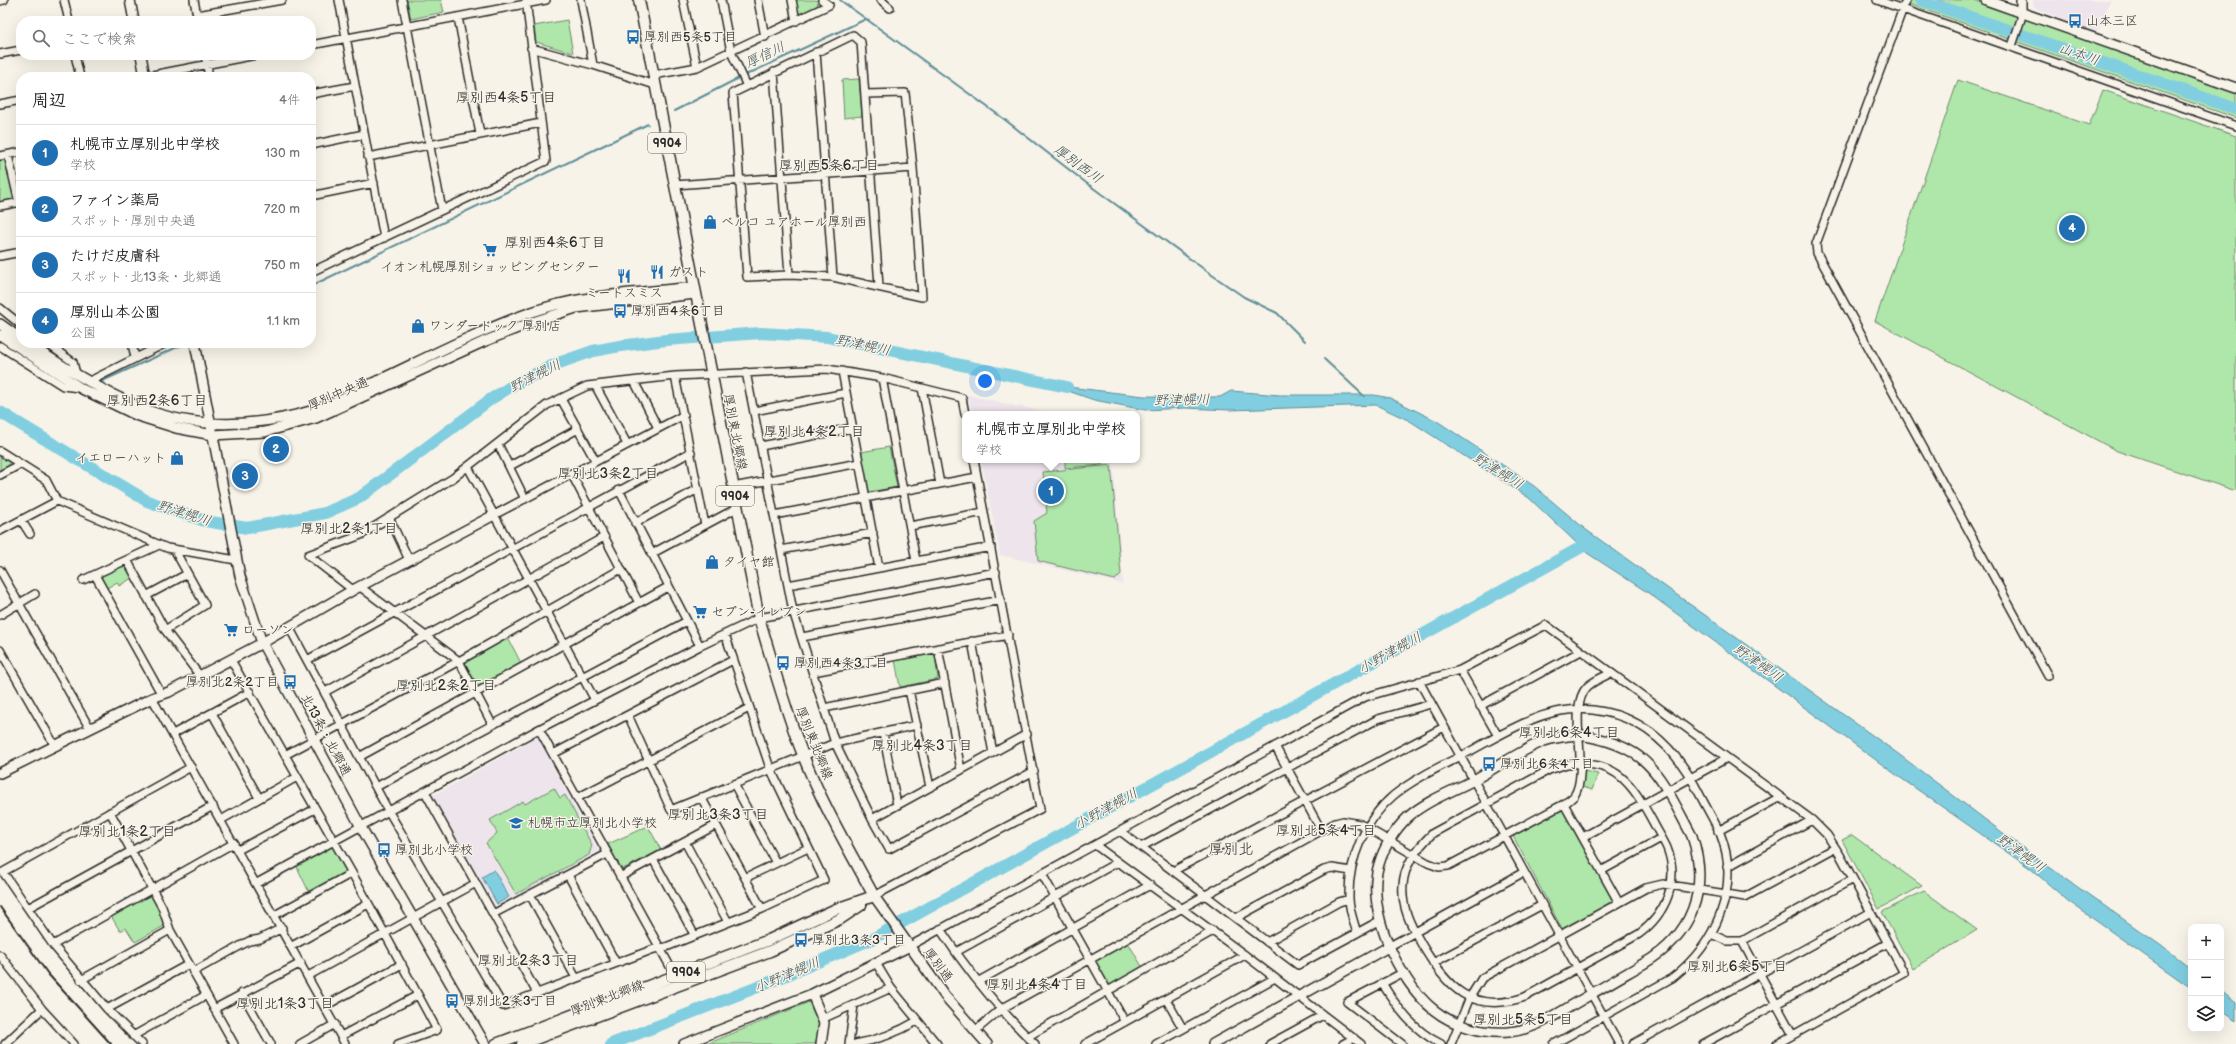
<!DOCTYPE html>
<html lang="ja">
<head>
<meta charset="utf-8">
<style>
  :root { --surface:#fff; --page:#f2f2f2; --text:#202124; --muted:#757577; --line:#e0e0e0; --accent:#1f6fb2 }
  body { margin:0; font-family:"Balsamiq Sans","Klee One",sans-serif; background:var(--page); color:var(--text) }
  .controls { position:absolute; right:12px; bottom:12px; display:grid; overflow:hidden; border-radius:8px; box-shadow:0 4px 16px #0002 }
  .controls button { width:36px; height:36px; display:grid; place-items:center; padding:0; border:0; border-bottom:1px solid var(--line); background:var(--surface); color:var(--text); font:20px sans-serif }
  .you { position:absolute; left:985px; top:381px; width:14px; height:14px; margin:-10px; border:3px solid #fff; border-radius:50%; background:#1a73e8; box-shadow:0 0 0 6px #1a73e833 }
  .badge { display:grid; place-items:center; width:26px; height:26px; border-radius:50%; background:var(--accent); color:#fff; font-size:13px; font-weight:700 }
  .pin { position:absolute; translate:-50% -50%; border:2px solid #fff; box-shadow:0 1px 4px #0006 }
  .popup { position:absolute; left:962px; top:411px; width:178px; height:52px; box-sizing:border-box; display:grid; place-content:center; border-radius:8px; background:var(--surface); filter:drop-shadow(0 1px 3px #0005); font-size:13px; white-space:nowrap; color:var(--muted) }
  .popup b { font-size:15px; color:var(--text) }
  .popup::after { content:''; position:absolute; left:50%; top:100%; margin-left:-8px; border:8px solid transparent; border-top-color:var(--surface) }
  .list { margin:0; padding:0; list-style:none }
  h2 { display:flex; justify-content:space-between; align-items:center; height:52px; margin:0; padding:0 16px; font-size:17px }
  h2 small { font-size:13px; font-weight:400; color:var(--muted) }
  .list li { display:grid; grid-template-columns:26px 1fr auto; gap:12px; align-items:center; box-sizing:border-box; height:56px; padding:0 16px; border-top:1px solid var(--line) }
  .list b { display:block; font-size:15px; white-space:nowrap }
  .list p { margin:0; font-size:13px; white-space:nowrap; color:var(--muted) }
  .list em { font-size:13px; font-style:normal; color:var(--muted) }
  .icon { flex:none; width:22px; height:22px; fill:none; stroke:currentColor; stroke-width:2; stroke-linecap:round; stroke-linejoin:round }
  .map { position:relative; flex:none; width:2236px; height:1044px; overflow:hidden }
  .search { position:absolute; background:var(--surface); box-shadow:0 4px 16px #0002; left:16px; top:16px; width:300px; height:44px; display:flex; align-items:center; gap:10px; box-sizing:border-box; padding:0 14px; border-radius:16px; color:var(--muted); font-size:15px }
  .panel { position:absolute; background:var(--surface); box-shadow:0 4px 16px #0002; left:16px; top:72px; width:300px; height:276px; border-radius:16px }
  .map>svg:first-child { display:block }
  .built { fill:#eee5ec }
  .green { fill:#afe6aa; stroke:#6d886a }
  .water { fill:#81cee0; stroke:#5f8d98 }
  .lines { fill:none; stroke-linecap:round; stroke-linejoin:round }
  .stream { stroke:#5f8d98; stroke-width:2 }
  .river { stroke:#81cee0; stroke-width:12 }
  .street-casing { stroke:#2b2b2b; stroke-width:10 }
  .secondary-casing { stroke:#2b2b2b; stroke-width:12 }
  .primary-casing { stroke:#2b2b2b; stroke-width:13 }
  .street { stroke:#f7f3e8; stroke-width:7 }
  .secondary { stroke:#f7f3e8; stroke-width:9 }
  .primary { stroke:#f7f3e8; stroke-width:10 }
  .rail { stroke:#2b2b2b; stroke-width:2 }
  .labels { text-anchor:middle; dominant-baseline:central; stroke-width:3; stroke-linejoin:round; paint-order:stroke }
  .shield { fill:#f7f3e8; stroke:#686764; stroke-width:1 }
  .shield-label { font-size:12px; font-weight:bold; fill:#2b2b2b }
  .poi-label { font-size:13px; fill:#2b2b2b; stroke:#f7f3e8; text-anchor:start }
  .street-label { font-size:13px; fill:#2b2b2b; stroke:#f7f3e8 }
  .water-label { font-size:14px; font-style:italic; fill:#405458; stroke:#f7f3e8 }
  .neighbourhood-label { font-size:14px; fill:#2b2b2b; stroke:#f7f3e8 }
  .quarter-label { font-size:15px; fill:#2b2b2b; stroke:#f7f3e8 }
</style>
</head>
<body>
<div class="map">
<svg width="2236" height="1044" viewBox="0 0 2236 1044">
  <rect width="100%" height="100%" fill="#f7f3e8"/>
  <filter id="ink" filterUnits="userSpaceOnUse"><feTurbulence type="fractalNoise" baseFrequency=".025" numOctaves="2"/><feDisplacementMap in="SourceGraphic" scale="8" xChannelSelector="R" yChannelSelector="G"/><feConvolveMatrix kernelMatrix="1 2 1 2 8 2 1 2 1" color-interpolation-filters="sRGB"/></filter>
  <g filter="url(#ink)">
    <!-- built -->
    <path class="built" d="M2033,0H2111L2097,33L2037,9L2033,5Z
      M968,395L1054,414H972Z
      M981,460H1113L1123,584L1000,555Z
      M537,737L599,851L496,907L432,796Z"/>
    <!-- green -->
    <path class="green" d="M407,0H441L444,12L411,19Z
      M796,0H816L818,2L817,6L801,14L798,13Z
      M1897,0H1974L2236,90V118Z
      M567,20L573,53L536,42L534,26Z
      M859,79L862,116L844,118L842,80Z
      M1958,80L2089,125L2103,90L2236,136V491L2117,451L1875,321Z
      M6,157L15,201L0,203V158Z
      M889,447L897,487L869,492L861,452Z
      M0,456L10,463L8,467L0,471Z
      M1065,460H1102V465L1065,468Z
      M1111,465L1121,574L1115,580L1038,561L1034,521L1047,513L1043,472Z
      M122,566L126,568L132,578L119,586L117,582L107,588L101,579L103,575Z
      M508,638L521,663L477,687L465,662Z
      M931,653L935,655L938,679L900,687L895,660Z
      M1584,771L1598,774L1592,790L1580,786Z
      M554,788L560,798L565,795L592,845L589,855L516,894L486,843L497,833L490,820L523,801L525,804Z
      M1563,809L1614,901L1562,929L1513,836Z
      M648,826L661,850L621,870L608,844Z
      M1852,835L1922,886L1879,909L1842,840Z
      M333,846L348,871L309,892L296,865Z
      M1924,891L1977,930L1913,969L1882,912Z
      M151,895L160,910L164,926L135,942L126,928L120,931L111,916Z
      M1126,939L1144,970L1108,991L1090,959Z
      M809,1002L819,1025L817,1044H707Z"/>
    <!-- water -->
    <path class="water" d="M1051,385L1144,396L1220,397L1231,391L1280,395H1374L1390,398L1437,421L1534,486L1585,529L1897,753L2035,857L2170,952L2191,968V988L2068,901L2031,869L1895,774L1647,592L1587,553L1529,498L1410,421L1376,405L1230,410L1185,408L1145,410L1094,400Z
      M494,870L509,897L497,904L482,877Z
      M2221,991L2236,1003V1020L2221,1010Z"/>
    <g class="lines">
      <!-- stream -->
      <path class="stream" d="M840,0L1004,119L1085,182L1212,275L1244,297L1277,313L1305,341
        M674,111L733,81L866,19
        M311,286L648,124
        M1324,359L1364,396
        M98,383L184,344"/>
      <!-- river -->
      <path class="river" d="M1921,0L2236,109
        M0,412L147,501L205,521L247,528L325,513L359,498L491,399L515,384L556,364L593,351L620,346L666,340L761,333L827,337L1067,387
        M611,1044L763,985L872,939L1587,544"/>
      <defs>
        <path id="street" d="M64,0L69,21
          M194,0L198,21
          M339,0L384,238
          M402,0L442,210
          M581,0L593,65
          M683,0L697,67
          M721,0L731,52L747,86
          M758,0L765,37
          M792,0L796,21
          M881,0L890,8
          M1877,0L2236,126
          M1906,0L1816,244L1817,253L2048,676
          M0,1L4,0
          M197,15L282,0
          M458,17L480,134
          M311,45L546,0
          M2012,46L2021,19V11
          M531,48L593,65L655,85
          M816,52L833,277
          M0,54L21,50
          M75,55L80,77
          M205,55L209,77
          M774,72L789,275
          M654,75L697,67L829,5L822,0
          M142,77L256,55
          M311,94L355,86
          M865,94L905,93L913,168L922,297L833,277L789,275L747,277L733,93L853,35L861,42L879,286
          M0,104L21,100
          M311,145L364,134
          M8,155L19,203
          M0,156L21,152
          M368,157L541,123
          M675,185L913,168
          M311,196L374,183
          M0,206L21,202
          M0,256L21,252
          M311,272L546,161L526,0
          M0,308L21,325
          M46,343L73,362L76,374
          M132,343L135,358
          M0,346L63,386L79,388
          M842,371L879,568
          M746,372L793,611L835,743L872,819L889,849L1034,771
          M675,376L705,525
          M882,378L916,561
          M634,381L658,428
          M88,382L166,343
          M595,385L627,444
          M922,388L940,484
          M561,399L595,460
          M754,411L846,393
          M498,444L525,499
          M761,446L852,428
          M0,451L46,480L57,501
          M510,466L578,429
          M468,467L595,700
          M571,473L639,603
          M0,475L21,464
          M733,487L859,463
          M619,490L700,646
          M494,515L684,415
          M774,515L977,477
          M389,517L409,560
          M21,520L30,534
          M635,523L698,489
          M910,526L984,512
          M0,531L57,501L167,548L236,560
          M781,550L873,533
          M651,554L737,508
          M127,560L165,630L200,676
          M0,570L90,729
          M95,575L162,695
          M83,580L159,545
          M788,585L991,547
          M359,586L459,661L492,724
          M353,590L308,555L361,535L453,478L547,405L587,386L675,376L827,369L882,378L962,398L965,414
          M146,596L187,574
          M0,615L35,594
          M289,627L389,812L503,1006L654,949L666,947L762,909L824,880L770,768L725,634
          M165,630L205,605L174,549
          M802,637L1001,600
          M972,641L993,753
          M938,648L961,770
          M0,650L55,746
          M231,660L352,873L437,1030L398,1044
          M307,660L691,452
          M1460,670L1498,736
          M813,672L1008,635
          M1419,681L1619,1044
          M909,690L930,787
          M325,692L604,537
          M152,698L345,1044
          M1480,706L1581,651
          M824,708L945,683
          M212,713L259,798
          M628,715L671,810L835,743L917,725
          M539,729L677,979
          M883,733L897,805
          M173,734L250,692
          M1275,746L1321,830
          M553,754L733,660
          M285,755L459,661L621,569
          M359,757L668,587
          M1567,764C1617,760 1631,782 1653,822C1657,830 1663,839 1667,848C1680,881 1666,914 1639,934L1525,997C1471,1015 1447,987 1422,945C1411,926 1401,907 1403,885C1404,864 1418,847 1433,833L1549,770Z
          M734,784L776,863
          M376,787L687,621
          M425,792L537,993
          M701,797L762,909
          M577,798L749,708
          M1564,804L1619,903
          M110,812L162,907L170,930L234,1044
          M872,819L1027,734
          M221,820L297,777
          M1120,831L1298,965L1379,921
          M1718,831L1780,797
          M1583,837L1727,758
          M685,842L728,922
          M1095,845L1245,955L1361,1044
          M1141,847L1378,719L1431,704
          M238,850L315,809
          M653,859L695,936
          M1727,867L1812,820
          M1173,871L1444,727
          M1601,871L1661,838
          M1042,874L1125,1022
          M568,875L616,963
          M620,877L716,825
          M745,878L808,848
          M257,883L539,729L700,646L759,618L996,572
          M530,895L576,978
          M874,896L1040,809L974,460
          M28,908L213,806
          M493,914L607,854
          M275,915L352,873
          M1236,918L1324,870L1332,868L1351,871
          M940,929C967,970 999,1010 1035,1044
          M1357,933C1354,922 1349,910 1349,898C1348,860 1365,819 1394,795C1419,775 1449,763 1476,748C1518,725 1556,701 1605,712C1650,721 1680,755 1700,795C1706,807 1714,820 1720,833C1742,887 1715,945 1672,978L1554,1044
          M1711,934L1727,941H1742L1853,879
          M1742,941L1793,1035
          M1267,942L1339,902L1349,899
          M53,945L234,843
          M292,946L368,904
          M1390,946L1524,872
          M908,947L1365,697L1460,670L1546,625L1812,820L1827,835L1840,855L1904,973L1777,1044
          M956,952L1118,862
          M0,955L42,1009L74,1044
          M876,963L891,988L937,1044
          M1433,963L1542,905
          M193,972L249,941L260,939L282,928
          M308,976L476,883
          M81,980L170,930
          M979,981L1150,885
          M1382,983C1398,1009 1413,1030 1441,1044
          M242,993L271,1044
          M1166,999L1183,1029
          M325,1006L402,964
          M107,1009L189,964
          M214,1009L301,963
          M822,1019L891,988
          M975,1031L1001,1009L1335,823L1343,821L1360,824L1428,863L1439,867L1448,866L1564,804C1567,802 1571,799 1574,796C1591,771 1566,709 1587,687C1593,681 1603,677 1611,673
          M133,1036L206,995
          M341,1036L418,995
          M1027,1037L1213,931
          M5,1044L42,1009
          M142,1044L107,1009L53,945L3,872L191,767
          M300,1044L335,1024
          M849,1044L854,1005
          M855,1044C878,1040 897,1033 917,1021
          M1085,1044L1245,955
          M1156,1044L1275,978
          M1270,1044L1323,1015
          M1343,1044L1354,1038
          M1402,1044L1347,1002L1404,972
          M1451,1044L1470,997L1482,978L1646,888L1663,884L1745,897L1835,848
          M1633,1044L1871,912
          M1703,1044L1888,943"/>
        <path id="secondary" d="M130,0L134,21
          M1986,0L2236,88
          M2021,0V11
          M141,55L145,77
          M0,324L21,339
          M0,335L82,389L138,416L176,428L213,435L265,432L316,418L483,342L530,323L576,308L695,294
          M27,343C64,367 101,391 142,408C196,430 259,427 314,410C335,404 356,391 375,382C426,358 476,332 529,313C582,294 638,293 694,287
          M195,343L240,576L262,643L361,827L485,1044
          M1579,735C1651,745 1660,777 1692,836C1710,889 1692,936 1643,964C1624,975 1606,985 1588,996C1563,1010 1538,1029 1509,1032C1483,1034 1454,1026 1434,1010C1398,981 1365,909 1379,864C1384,847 1395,829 1408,817C1426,801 1453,791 1474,780C1497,767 1520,751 1544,741C1555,737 1567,736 1579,735Z
          M0,773L152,698L169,692L262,643L353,590L494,515
          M874,896L945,996L987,1044
          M812,994L824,1023L821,1044
          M684,1044L812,994L908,947
          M1213,1044L1390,946"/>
        <path id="primary" d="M639,0L759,618C773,664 785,710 803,755C822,804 849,850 874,896
          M496,1044L769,940L836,909L874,896
          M522,1044L770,951L840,919L861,905"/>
      </defs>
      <!-- street casing -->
      <use href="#street" class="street-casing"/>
      <!-- secondary casing -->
      <use href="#secondary" class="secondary-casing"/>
      <!-- primary casing -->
      <use href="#primary" class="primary-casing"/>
      <!-- street -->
      <use href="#street" class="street"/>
      <!-- secondary -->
      <use href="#secondary" class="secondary"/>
      <!-- primary -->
      <use href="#primary" class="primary"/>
      <!-- rail -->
      <path class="rail" d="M0,907L48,974L111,1044"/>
    </g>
  </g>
  <!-- icons -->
  <defs>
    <symbol id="bus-bare" viewBox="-9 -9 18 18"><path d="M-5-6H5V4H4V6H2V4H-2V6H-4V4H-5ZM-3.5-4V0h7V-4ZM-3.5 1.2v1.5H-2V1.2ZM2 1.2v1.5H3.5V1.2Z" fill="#1f6fb2" stroke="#f7f3e8" stroke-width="2.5" paint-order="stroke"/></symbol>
    <symbol id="shop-bare" viewBox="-9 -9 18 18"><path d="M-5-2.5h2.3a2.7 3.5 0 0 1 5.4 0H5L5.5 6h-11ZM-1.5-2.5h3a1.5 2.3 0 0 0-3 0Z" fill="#1f6fb2" stroke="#f7f3e8" stroke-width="2.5" paint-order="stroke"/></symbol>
    <symbol id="supermarket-bare" viewBox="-9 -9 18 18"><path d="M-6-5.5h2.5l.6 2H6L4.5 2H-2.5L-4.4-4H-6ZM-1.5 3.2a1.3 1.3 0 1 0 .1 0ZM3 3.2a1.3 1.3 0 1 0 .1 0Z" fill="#1f6fb2" stroke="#f7f3e8" stroke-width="2.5" paint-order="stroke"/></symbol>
    <symbol id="restaurant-bare" viewBox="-9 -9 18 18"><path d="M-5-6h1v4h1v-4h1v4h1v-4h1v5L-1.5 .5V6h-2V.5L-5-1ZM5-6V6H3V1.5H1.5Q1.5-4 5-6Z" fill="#1f6fb2" stroke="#f7f3e8" stroke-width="2.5" paint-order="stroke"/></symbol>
    <symbol id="school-bare" viewBox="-9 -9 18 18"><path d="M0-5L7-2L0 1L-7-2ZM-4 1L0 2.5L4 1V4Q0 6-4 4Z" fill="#1f6fb2" stroke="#f7f3e8" stroke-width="2.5" paint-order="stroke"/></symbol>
  </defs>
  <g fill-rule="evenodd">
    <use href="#bus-bare" x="2065" y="11" width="20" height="20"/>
    <use href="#bus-bare" x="623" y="27" width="20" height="20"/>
    <use href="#shop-bare" x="700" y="212" width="20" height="20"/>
    <use href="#supermarket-bare" x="480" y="240" width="20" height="20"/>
    <use href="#restaurant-bare" x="647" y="262" width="20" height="20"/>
    <use href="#restaurant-bare" x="614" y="266" width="20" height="20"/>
    <use href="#bus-bare" x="610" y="301" width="20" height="20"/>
    <use href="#shop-bare" x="408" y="316" width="20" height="20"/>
    <use href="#shop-bare" x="167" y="448" width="20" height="20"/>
    <use href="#shop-bare" x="702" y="552" width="20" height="20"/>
    <use href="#supermarket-bare" x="690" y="602" width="20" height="20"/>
    <use href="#supermarket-bare" x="221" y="620" width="20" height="20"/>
    <use href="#bus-bare" x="773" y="653" width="20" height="20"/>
    <use href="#bus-bare" x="280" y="672" width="20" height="20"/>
    <use href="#bus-bare" x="1479" y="754" width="20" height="20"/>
    <use href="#school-bare" x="506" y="813" width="20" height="20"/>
    <use href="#bus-bare" x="374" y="840" width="20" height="20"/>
    <use href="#bus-bare" x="791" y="930" width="20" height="20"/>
    <use href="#bus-bare" x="442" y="991" width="20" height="20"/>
  </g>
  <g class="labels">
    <!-- shield labels -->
    <g class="shield">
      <rect x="648" y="133" width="38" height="20" rx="3"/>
      <rect x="716" y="486" width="38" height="20" rx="3"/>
      <rect x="667" y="962" width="38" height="20" rx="3"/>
    </g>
    <g class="shield-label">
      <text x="667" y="143">9904</text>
      <text x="735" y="496">9904</text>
      <text x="686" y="972">9904</text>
    </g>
    <!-- poi labels -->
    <g class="poi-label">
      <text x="2086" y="21">山本三区</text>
      <text x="644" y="37">厚別西5条5丁目</text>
      <text x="721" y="222">ベルコ ユアホール厚別西</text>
      <text x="490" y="267" text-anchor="middle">イオン札幌厚別ショッピングセンター</text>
      <text x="668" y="272">ガスト</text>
      <text x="624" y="293" text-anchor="middle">ミートスミス</text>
      <text x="631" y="311">厚別西4条6丁目</text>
      <text x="429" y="326">ワンダードック 厚別店</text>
      <text x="166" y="458" text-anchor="end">イエローハット</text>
      <text x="723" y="562">タイヤ館</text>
      <text x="711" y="612">セブン-イレブン</text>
      <text x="242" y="630">ローソン</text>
      <text x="794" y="663">厚別西4条3丁目</text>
      <text x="279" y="682" text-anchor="end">厚別北2条2丁目</text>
      <text x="1500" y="764">厚別北6条4丁目</text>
      <text x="527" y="823">札幌市立厚別北小学校</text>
      <text x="395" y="850">厚別北小学校</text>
      <text x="812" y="940">厚別北3条3丁目</text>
      <text x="463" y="1001">厚別北2条3丁目</text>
    </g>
    <!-- street labels -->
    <g class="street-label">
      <text transform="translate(338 394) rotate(-23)">厚別中央通</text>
      <text transform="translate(735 432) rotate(79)">厚別東北郷線</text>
      <text transform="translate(326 735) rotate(62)">北13条・北郷通</text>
      <text transform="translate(814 743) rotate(68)">厚別東北郷線</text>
      <text transform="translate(938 965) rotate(53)">厚別通</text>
      <text transform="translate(607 998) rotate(-21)">厚別東北郷線</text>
    </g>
    <!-- water labels -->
    <g class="water-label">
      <text transform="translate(2079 54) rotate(19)">山本川</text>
      <text transform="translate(765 55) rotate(-25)">厚信川</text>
      <text transform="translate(1078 164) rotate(36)">厚別西川</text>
      <text transform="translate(863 345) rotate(12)">野津幌川</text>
      <text transform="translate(535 376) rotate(-27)">野津幌川</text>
      <text transform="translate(1182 400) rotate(-1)">野津幌川</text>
      <text transform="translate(1498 471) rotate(32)">野津幌川</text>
      <text transform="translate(184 513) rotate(18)">野津幌川</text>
      <text transform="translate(1390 653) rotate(-29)">小野津幌川</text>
      <text transform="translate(1758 663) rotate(35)">野津幌川</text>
      <text transform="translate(1106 809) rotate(-29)">小野津幌川</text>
      <text transform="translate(2021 853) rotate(36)">野津幌川</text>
      <text transform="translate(787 975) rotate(-23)">小野津幌川</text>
    </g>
    <!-- neighbourhood labels -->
    <g class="neighbourhood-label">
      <text x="506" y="97">厚別西4条5丁目</text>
      <text x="829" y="165">厚別西5条6丁目</text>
      <text x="555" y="242">厚別西4条6丁目</text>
      <text x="157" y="400">厚別西2条6丁目</text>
      <text x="814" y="431">厚別北4条2丁目</text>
      <text x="608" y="473">厚別北3条2丁目</text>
      <text x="349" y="528">厚別北2条1丁目</text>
      <text x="446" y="685">厚別北2条2丁目</text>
      <text x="1569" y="732">厚別北6条4丁目</text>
      <text x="922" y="745">厚別北4条3丁目</text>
      <text x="718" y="814">厚別北3条3丁目</text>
      <text x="1326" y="830">厚別北5条4丁目</text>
      <text x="127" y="831">厚別北1条2丁目</text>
      <text x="528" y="960">厚別北2条3丁目</text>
      <text x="1737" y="966">厚別北6条5丁目</text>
      <text x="1037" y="984">厚別北4条4丁目</text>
      <text x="285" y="1003">厚別北1条3丁目</text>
      <text x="1523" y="1019">厚別北5条5丁目</text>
    </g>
    <!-- quarter labels -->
    <g class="quarter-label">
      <text x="1231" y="849">厚別北</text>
    </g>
  </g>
</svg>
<div class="controls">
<button>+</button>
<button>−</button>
<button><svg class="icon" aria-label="layers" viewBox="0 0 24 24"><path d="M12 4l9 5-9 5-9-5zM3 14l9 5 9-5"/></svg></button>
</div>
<div class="you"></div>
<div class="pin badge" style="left:1051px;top:491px">1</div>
<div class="popup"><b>札幌市立厚別北中学校</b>学校</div>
<div class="pin badge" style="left:276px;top:449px">2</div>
<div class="pin badge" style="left:245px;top:476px">3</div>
<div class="pin badge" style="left:2072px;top:228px">4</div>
<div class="search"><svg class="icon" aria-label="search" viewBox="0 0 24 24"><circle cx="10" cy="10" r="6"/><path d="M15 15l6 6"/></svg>ここで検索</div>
<section class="panel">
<h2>周辺<small>4件</small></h2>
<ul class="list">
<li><span class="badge">1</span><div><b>札幌市立厚別北中学校</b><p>学校</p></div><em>130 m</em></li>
<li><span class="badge">2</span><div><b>ファイン薬局</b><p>スポット · 厚別中央通</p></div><em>720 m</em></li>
<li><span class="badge">3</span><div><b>たけだ皮膚科</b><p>スポット · 北13条・北郷通</p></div><em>750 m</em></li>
<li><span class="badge">4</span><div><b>厚別山本公園</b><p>公園</p></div><em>1.1 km</em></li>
</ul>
</section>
</div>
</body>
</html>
